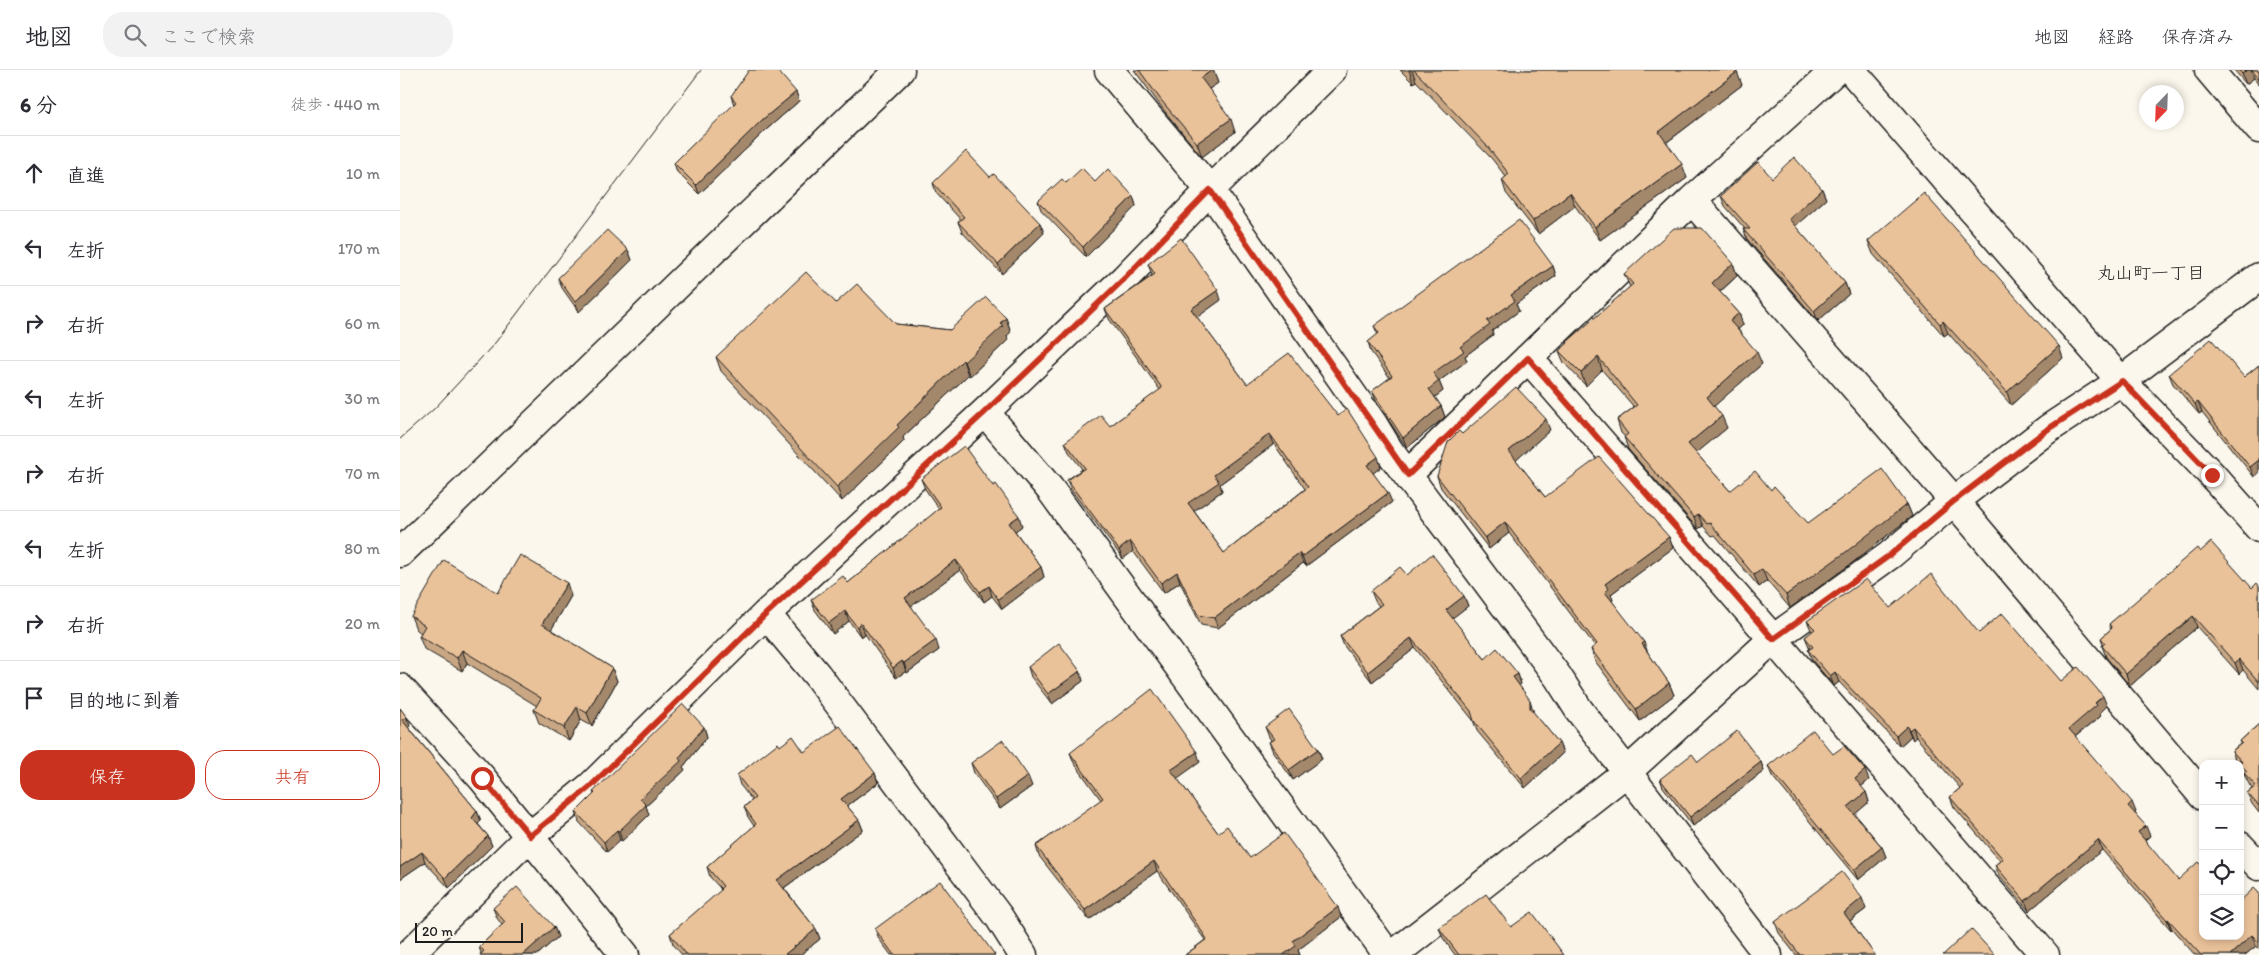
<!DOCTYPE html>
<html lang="ja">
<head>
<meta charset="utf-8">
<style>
  :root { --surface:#fff; --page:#f2f2f3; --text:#2b2b33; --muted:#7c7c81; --line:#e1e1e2; --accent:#c8321e }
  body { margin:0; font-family:Itim,"Klee One",sans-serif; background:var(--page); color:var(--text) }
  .controls { position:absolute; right:15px; bottom:15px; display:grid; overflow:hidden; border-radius:10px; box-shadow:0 2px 8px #0003 }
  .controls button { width:45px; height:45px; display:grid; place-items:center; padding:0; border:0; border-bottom:1px solid var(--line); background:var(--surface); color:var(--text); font:25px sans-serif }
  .compass { position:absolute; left:1739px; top:15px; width:45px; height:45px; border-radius:50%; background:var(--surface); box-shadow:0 2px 8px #0003; rotate:203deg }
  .scale { position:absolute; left:15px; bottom:12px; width:108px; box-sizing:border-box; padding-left:5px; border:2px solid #1c1c1c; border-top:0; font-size:14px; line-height:18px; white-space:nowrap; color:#1c1c1c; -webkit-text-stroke:4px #fbf7ec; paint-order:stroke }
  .stop { position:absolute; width:15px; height:15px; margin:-11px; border:4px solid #c8321e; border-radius:50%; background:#fff }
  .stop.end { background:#c8321e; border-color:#fff; box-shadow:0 1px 5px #0008 }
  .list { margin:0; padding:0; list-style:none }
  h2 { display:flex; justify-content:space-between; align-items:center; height:65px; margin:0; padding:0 20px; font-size:21px }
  h2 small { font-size:16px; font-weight:400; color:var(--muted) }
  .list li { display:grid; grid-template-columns:32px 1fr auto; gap:15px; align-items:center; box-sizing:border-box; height:75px; padding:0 20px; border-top:1px solid var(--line) }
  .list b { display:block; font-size:19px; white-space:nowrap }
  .list em { font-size:16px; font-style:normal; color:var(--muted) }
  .actions { display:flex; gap:10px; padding:15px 20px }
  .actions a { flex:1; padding:11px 0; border:1px solid var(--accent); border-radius:20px; text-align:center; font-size:18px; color:var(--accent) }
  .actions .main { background:var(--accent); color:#fff }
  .icon { flex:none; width:28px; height:28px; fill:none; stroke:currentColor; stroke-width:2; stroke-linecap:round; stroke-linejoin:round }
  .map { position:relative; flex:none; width:1859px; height:885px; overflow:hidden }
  header { display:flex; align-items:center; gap:30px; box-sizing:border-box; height:70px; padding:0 25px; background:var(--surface); border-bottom:1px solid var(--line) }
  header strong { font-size:24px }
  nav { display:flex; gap:28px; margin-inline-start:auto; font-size:18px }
  .search { width:350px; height:45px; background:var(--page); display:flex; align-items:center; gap:12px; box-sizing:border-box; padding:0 18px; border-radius:20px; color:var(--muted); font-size:19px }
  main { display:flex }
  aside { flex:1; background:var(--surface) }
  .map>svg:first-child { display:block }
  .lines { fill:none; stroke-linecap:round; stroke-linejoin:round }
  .minor-casing { stroke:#1c1c1c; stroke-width:31 }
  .minor { stroke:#fbf7ec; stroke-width:28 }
  .tram { stroke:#1c1c1c; stroke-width:1 }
  .wall { fill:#c9a784; stroke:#1c1c1c; fill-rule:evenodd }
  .shaded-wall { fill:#a4886c; stroke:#1c1c1c }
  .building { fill:#eac29a; stroke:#1c1c1c; fill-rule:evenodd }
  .route { stroke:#c8321e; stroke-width:6 }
  .labels { text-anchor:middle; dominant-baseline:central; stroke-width:4.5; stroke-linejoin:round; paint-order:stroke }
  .neighbourhood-label { font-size:18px; fill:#1c1c1c; stroke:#fbf7ec }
</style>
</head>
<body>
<header>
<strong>地図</strong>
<div class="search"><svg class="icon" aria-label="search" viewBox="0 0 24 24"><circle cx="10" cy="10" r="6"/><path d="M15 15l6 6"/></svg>ここで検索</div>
<nav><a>地図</a><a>経路</a><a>保存済み</a></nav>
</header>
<main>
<aside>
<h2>6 分<small>徒歩 · 440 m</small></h2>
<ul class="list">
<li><svg class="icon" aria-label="ahead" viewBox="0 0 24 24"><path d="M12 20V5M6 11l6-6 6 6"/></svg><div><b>直進</b></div><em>10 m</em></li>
<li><svg class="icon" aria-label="left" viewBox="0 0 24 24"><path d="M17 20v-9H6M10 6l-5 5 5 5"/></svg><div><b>左折</b></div><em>170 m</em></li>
<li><svg class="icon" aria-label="right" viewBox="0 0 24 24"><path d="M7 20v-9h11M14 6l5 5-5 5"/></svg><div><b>右折</b></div><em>60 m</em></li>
<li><svg class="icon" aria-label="left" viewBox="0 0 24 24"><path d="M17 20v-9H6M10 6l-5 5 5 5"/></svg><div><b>左折</b></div><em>30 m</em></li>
<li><svg class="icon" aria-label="right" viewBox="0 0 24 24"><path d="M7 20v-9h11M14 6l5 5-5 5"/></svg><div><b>右折</b></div><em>70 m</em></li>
<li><svg class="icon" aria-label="left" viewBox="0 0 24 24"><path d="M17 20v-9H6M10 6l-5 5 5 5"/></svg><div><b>左折</b></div><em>80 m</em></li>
<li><svg class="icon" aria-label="right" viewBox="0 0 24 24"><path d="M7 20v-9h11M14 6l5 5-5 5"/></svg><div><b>右折</b></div><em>20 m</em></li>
<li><svg class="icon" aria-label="arrive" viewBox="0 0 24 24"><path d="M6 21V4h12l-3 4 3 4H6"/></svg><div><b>目的地に到着</b></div></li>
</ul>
<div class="actions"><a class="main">保存</a><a>共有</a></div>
</aside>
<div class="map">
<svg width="1859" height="885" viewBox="0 0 1859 885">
  <rect width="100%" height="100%" fill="#fbf7ec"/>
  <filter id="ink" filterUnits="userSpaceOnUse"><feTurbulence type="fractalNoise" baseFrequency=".02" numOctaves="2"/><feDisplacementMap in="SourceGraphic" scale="10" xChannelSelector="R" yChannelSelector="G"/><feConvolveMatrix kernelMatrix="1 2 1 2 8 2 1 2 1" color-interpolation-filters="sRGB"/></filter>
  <g filter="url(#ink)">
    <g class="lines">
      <defs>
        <path id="minor" d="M709,0L810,120L973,354L990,382L1158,607L1179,640L1368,885
          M1451,0L1721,311L1812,405L1859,458
          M1809,0L1859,59
          M1292,130L1554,431L1803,726
          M1128,288L1373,569L1645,885
          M585,342L650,419L988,885
          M1007,405L1292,130L1436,0
          M0,483L500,0
          M366,544L417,605L599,847L623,885
          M0,618L82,708L225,885
          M1840,776L1859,796
          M8,885L130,766L191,716L366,544L585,342L725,208L810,120L932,0
          M993,885L1228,701L1373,569L1490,485L1554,431L1648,359L1721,311L1859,207"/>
      </defs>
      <!-- minor casing -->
      <use href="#minor" class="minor-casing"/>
      <!-- minor -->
      <use href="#minor" class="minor"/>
      <!-- tram -->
      <path class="tram" d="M0,369L35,338L95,273L301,0"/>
    </g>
    <!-- wall -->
    <path class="wall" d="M734,0H813L818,13L809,19L835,62L802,87L766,43Z
      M1000,0H1335L1342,15L1266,73L1287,108L1200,170L1175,136L1138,164L1106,123L1102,110L1106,107L1092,89L1016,11L1013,13Z
      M1834,0H1859V14L1854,8L1846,14Z
      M396,22L399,31L366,60L299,124L277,102L274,93L334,35L331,26Z
      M590,107L640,153L644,163L602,204L562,162L558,152L561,150L536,123L533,113Z
      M1372,108L1422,119L1426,129L1395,156L1445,213L1449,224L1418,251L1347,169L1343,159H1345L1325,136L1321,126Z
      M695,112L733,126L736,136L686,187L641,140L638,131L666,113Z
      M1468,171L1663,288L1611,335L1548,263L1544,266L1473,184Z
      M228,180L232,190L179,242L162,218L158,208Z
      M1333,193L1337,206L1320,222L1339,243L1343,255L1338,259L1362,294L1314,336L1327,358L1296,383L1330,421L1371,420L1408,453L1507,434L1512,446L1451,494L1390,538L1367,511L1359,517L1315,465L1312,466L1303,456L1298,459L1228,379L1224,367H1225L1221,363L1217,350L1234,337L1202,300L1186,316L1164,293L1159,281L1167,274V272L1230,217L1224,204Z
      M748,194L821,230L797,247L847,314L938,346L981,397L973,403L992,432L906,496L903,493L818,558L801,555L780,512L764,523L733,481L723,489L671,420L667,410L682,399L669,382L665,372L710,356L760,320L709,249L705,239L752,205ZM874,374L905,419L824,483L794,441L822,421L820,414Z
      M1153,196L1156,206L1116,234L1119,241L1092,261L1093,265L1065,286L1067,291L1039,311L1043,321L1035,327L1041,336L1045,347L1007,378L976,331L972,321L990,308L971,282L968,272L978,265L974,256Z
      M436,233L496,254L550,260L606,248L611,262L607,266L608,270L570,306L568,305L503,367L504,371L442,431L321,301L316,287Z
      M1859,295V403L1854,407L1802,342L1799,344L1773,314L1769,304L1844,307Z
      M1150,360L1116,390L1145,427L1269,467L1273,478L1211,524L1213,530L1212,531L1269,613L1274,625L1240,651L1195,591L1191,579L1195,576L1109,463L1089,479L1041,418L1037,406L1062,364Z
      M521,409L593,416L622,456L615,461L641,497L644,507L602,539L592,526L584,532L560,500L511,536L539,580L507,603L506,601L496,608L465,564L461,567L449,551L433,564L415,540L411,530L448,513L539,439L525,419Z
      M1800,482L1852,518L1859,516V619L1843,600L1839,604L1797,557L1730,616L1706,587L1702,576L1703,574L1701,568L1711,559L1709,554Z
      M1007,505L1064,526L1068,536L1052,548L1085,589L1118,604L1121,614L1119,615L1133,640V642L1159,673L1163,683L1125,718L1077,661L1073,650L1015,578L972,612L944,576L940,566L979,536L975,531L971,521Z
      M98,523L171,526L151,560L212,598L217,611L192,656L181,650L169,671L139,653L134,640L137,636L67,593L62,601L24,579L19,566L21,563L16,559L11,546Z
      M1490,538L1579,563L1661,611L1707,636L1700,643L1701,646L1675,667L1736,742L1735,743L1750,766L1745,770L1803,866L1859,823V879L1856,876L1845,885H1795L1772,859L1771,860L1702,780L1629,841L1599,806L1595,795L1600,791L1554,737L1550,727L1560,718L1516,667L1513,670L1511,666L1500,676L1439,612L1434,616L1412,590L1408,580L1410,579L1405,567L1412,562L1407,551Z
      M628,597L680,601L683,611L652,634L631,607Z
      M0,638L10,656L8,657L77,741L81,751L78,754L88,766L92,776L49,818L25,792L0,809Z
      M1859,654V743L1852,734L1847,723L1852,719L1849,714L1846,708L1844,705L1840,697V694H1837L1836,692L1832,681L1841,673L1840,671Z
      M304,657L307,667L283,697L285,700L246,736L249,745L222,771L220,770L207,782L179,752L176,742L194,724L193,722Z
      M865,657L918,679L922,689L893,710L873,682L869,672L871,670L869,667Z
      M380,676L404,682L475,703L478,713L447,736L459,750L463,760L384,818L416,859L420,869L400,885H282L273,874L270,864L321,821L320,818L310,807L307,797L354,756L348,747L344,737L352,730L340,715L337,705Z
      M670,683L800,692L777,708L818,763L850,788L941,847L898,880L900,885H785L805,870L757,801L689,850L639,786L636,776L701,730L674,693Z
      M1433,684L1469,710L1461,717L1466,722L1469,732L1455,744L1482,777L1486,787L1458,810L1372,706L1368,696Z
      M1298,692H1361L1364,701L1293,756L1263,717L1260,709Z
      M571,693L632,716L600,739L574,703Z
      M93,838L154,857L158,867L137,885H80L81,883L79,877L102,855L97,848Z
      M1466,839L1450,851L1475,885H1396L1379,863L1375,852Z
      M1111,857L1164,885H1055L1043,868L1039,858Z
      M475,859L595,885H491L479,869Z"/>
    <!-- shaded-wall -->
    <path class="shaded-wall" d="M812,0H813L818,13L806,21L801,8Z
      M1009,0H1012L1016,11L1013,13Z
      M1847,0H1851L1854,8L1846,14L1842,4Z
      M1337,2L1342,15L1263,75L1259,62Z
      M396,22L399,31L366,60L299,124L296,115L362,50Z
      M831,49L835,62L802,87L797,73Z
      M1282,94L1287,108L1200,170L1195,157Z
      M1422,119L1426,129L1392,159L1389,149Z
      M1170,123L1175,136L1138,164L1133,151Z
      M733,126L736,136L686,187L683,177Z
      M640,153L644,163L602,204L598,194Z
      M228,180L232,190L179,242L175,232Z
      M1333,193L1337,206L1316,225L1312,213Z
      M1153,196L1156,206L1116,234L1119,241L1092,261L1093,265L1065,286L1067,291L1039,311L1043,321L1032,329L1029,319L1033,303L1087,251L1111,225Z
      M1445,213L1449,224L1418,251L1414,241Z
      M818,220L821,230L795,249L791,239Z
      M1339,243L1343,255L1334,263L1330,251Z
      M606,248L611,262L607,266L608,270L570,306L564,292Z
      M1543,251L1548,263L1544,266L1540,254Z
      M1659,276L1663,288L1611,335L1607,322Z
      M1357,282L1362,294L1311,339L1307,327Z
      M1198,287L1202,300L1186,316L1181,303Z
      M563,290L568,305L503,367L504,371L442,431L437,417L497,355Z
      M1798,332L1802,342L1799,344L1795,334Z
      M1041,336L1045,347L1007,378L1003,368Z
      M1322,346L1327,358L1293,386L1288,374Z
      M1146,349L1150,360L1113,393L1109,381Z
      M870,364L874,374L820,414L822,421L791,443L788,433L814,405Z
      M978,387L981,397L971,405L967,395Z
      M1859,390V403L1854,407L1850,397Z
      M988,423L992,432L906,496L902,487Z
      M1507,434L1512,446L1451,494L1390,538L1386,525Z
      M1298,444L1303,456L1298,459L1294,447Z
      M619,446L622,456L613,463L609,453Z
      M1105,452L1109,463L1089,479L1085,468Z
      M1269,467L1273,478L1211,524L1213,530L1209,534L1205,522V514Z
      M730,471L733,481L723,489L719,480Z
      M899,483L903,493L818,558L814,548Z
      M556,490L560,500L509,538L505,528Z
      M641,497L644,507L602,539L598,529Z
      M1362,499L1367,511L1359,517L1354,505Z
      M777,502L780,512L764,523L761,513Z
      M167,513L171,526L147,567L142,554Z
      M589,516L592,526L584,532L580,522Z
      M1064,526L1068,536L1050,550L1046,540Z
      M445,541L449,551L433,564L429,553Z
      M1793,546L1797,557L1730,616L1726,604Z
      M461,553L465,564L461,567L457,557Z
      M1011,568L1015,578L972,612L968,602Z
      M536,570L539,580L507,603L504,593Z
      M1244,572L1248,583L1242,574Z
      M62,580L67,593L62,601L57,588Z
      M1839,589L1843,600L1839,604L1835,593Z
      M502,591L506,601L496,608L493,598Z
      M212,598L217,611L192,656L187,643Z
      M680,601L683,611L652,634L648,624Z
      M1435,602L1439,612L1434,616L1430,606Z
      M1118,604L1121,614L1117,617L1113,607Z
      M1269,613L1274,625L1240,651L1236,639Z
      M1703,626L1707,636L1700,643L1701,646L1672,669L1669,659Z
      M1130,630L1133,640V647L1130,638Z
      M177,637L181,650L169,671L164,658Z
      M6,646L10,656L6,660L2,650Z
      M1507,656L1511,666L1500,676L1496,666Z
      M304,657L307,667L283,697L285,700L246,736L249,745L222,771L219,761L240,729L279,688Z
      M1513,657L1516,667L1513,670L1509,660Z
      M1159,673L1163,683L1125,718L1121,708Z
      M918,679L922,689L893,710L889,700Z
      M797,682L800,692L775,710L771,700Z
      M1361,692L1364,701L1293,756L1290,747Z
      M1465,700L1469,710L1458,719L1455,709Z
      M475,703L478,713L444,738L441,729Z
      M628,706L632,716L600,739L596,729Z
      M1466,722L1469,732L1452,747L1448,737Z
      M1732,732L1736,742L1732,746L1728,736Z
      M77,741L81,751L75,757L72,748Z
      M459,750L463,760L381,820L377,810Z
      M1746,756L1750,766L1742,772L1738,762Z
      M217,760L220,770L207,782L204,772Z
      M88,766L92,776L49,818L45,808Z
      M1698,770L1702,780L1629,841L1625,831Z
      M1482,777L1486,787L1458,810L1454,800Z
      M22,782L25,792L0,809V797Z
      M754,791L757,801L689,850L685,840Z
      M1462,828L1466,839L1447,853L1444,843Z
      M938,837L941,847L898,880L900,885H883L893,871Z
      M1768,849L1772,859L1771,860L1767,850Z
      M154,857L158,867L137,885H123Z
      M416,859L420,869L400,885H384Z
      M1852,865L1856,876L1845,885H1830Z"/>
    <!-- building -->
    <path class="building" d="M349,0H377L396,22L362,50L296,115L274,93L336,32L331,26Z
      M739,0H812L801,8L831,49L797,73L761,30Z
      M1014,0H1335L1337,2L1259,62L1282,94L1195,157L1170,123L1133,151L1102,110L1109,104L1087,76Z
      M1839,0H1847L1842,4Z
      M1852,0H1859V9Z
      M566,81L590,107L594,104L640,153L598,194L558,152L564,147L533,113Z
      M1394,87L1422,119L1389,149L1445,213L1414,241L1343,159H1350L1321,126L1358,92L1372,108Z
      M682,98L695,112L708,99L733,126L683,177L638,131L662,109L666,113Z
      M1524,123L1659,276L1607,322L1543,251L1540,254L1468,171Z
      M1119,150L1153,196L1111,225L1115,231L1087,251L1090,255L1060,277L1064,281L1033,303L1039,311L1029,319L1041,336L1003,368L972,321L992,306L968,272L979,263L974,256Z
      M1274,158H1302L1333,193L1312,213L1339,243L1330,251L1357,282L1307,327L1322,346L1288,374L1330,421L1355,401L1371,420L1374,416L1408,453L1482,399L1507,434L1446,482L1386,525L1362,499L1354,505L1310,453L1307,454L1298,444L1294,447L1224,367L1228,364L1217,350L1237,335L1198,287L1181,303L1159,281L1168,273L1167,272L1233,214L1224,204Z
      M207,160L228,180L175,232L158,208Z
      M781,168L818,220L791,239L847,314L889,283L938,346L947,339L978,387L967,395L988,423L902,487L899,483L814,548L798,545L777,502L761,513L730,471L719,480L667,410L685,398L665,372L701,345L710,356L762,318L705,239L755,204L748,194ZM870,364L908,417L824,483L788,433L819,412L814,405Z
      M406,202L436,233L457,214L496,254L550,260L586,227L606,248L600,253L603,256L564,292L563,290L497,355L499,357L437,417L316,287Z
      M1811,269L1844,307L1859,295V390L1850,397L1798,332L1795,334L1769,304Z
      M1116,317L1146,349L1109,381L1145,427L1199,387L1269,467L1205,514L1209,519L1205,522L1244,572L1242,574L1269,613L1236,639L1191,579L1197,574L1105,452L1085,468L1037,406L1048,372L1059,361L1062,364Z
      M564,376L593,416L596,414L619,446L609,453L641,497L598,529L589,516L580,522L556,490L505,528L536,570L504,593L502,591L493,598L461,553L457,557L445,541L429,553L411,530L443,506L448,513L541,437L521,409Z
      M1811,472L1852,518L1857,513L1859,516V612L1839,589L1835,593L1793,546L1726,604L1702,576L1705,573L1701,568L1712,558L1709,554L1797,478L1800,482Z
      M1032,484L1064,526L1046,540L1085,589L1097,578L1118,604L1113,607L1130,630V638L1159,673L1121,708L1074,651L1071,641L1011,568L968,602L940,566L982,534L971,521L1000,497L1007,505Z
      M120,485L167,513L142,554L212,598L187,643L177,637L164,658L134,640L141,628L62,580L57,588L19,566L25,556L11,546L44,490L98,523Z
      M1531,504L1579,563L1602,543L1661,611L1678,597L1703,626L1695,633L1697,635L1669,659L1732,732L1728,736L1746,756L1738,762L1778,810L1798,792L1803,797V866H1840V831L1854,818L1859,823V872L1852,865L1830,885H1801L1768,849L1767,850L1698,770L1625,831L1595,795L1603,789L1550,727L1563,716L1513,657L1509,660L1507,656L1496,666L1435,602L1430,606L1408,580L1413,577L1405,567L1415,559L1407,551L1466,509L1490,538Z
      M659,573L680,601L648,624L628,597Z
      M752,619L797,682L771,700L818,763L827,756L850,788L884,763L938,837L893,871L896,876L883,885H785L807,869L754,791L685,840L636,776L703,728L670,683Z
      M283,634L304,657L279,688L281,691L240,729L246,735L219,761L217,760L204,772L176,742L195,723L193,722Z
      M0,638L6,646L2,650L77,741L72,748L88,766L45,808L22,782L0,797Z
      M889,639L918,679L889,700L869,672L874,669L865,657Z
      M1859,654V736L1847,723L1856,716L1844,703L1847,701L1840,694L1842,692L1832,681L1842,673L1840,671Z
      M440,656L475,703L441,729L459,750L377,810L416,859L384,885H287L270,864L321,820L320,819L323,816L307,797L356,754L344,737L355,728L337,705L378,673L380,676L393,666L404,682Z
      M1413,660L1433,684L1444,676L1465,700L1455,709L1466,722L1448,737L1482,777L1454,800L1368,696Z
      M1337,661L1361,692L1290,747L1260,709L1292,684L1298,692Z
      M603,670L628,706L596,729L571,693Z
      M1442,802L1462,828L1444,843L1475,885H1400L1375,852Z
      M540,811L595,885H494L475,859Z
      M117,817L154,857L123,885H80L84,881L79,877L105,852L93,838Z
      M1086,824L1111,857L1132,842L1164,885H1059L1039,858Z
      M1571,859L1595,885H1543Z"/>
  </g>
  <g class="lines" filter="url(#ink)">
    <!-- route -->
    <path class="route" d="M82,708L130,766L191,716L366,544L585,342L725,208L810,120L1008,405L1128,288L1373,569L1490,485L1554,431L1648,359L1722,311L1812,405"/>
  </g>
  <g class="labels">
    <!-- neighbourhood labels -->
    <g class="neighbourhood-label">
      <text x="1751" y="203">丸山町一丁目</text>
    </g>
  </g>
</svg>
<div class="controls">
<button>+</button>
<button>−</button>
<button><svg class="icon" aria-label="locate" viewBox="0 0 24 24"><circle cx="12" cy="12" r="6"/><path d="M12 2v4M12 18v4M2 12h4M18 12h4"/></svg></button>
<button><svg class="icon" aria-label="layers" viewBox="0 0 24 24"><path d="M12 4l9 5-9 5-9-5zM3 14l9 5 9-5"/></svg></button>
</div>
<svg class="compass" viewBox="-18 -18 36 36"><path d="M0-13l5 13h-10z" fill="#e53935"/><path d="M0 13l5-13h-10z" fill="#7c7c81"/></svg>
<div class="scale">20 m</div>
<div class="stop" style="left:82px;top:708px"></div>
<div class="stop end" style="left:1812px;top:405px"></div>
</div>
</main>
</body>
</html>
